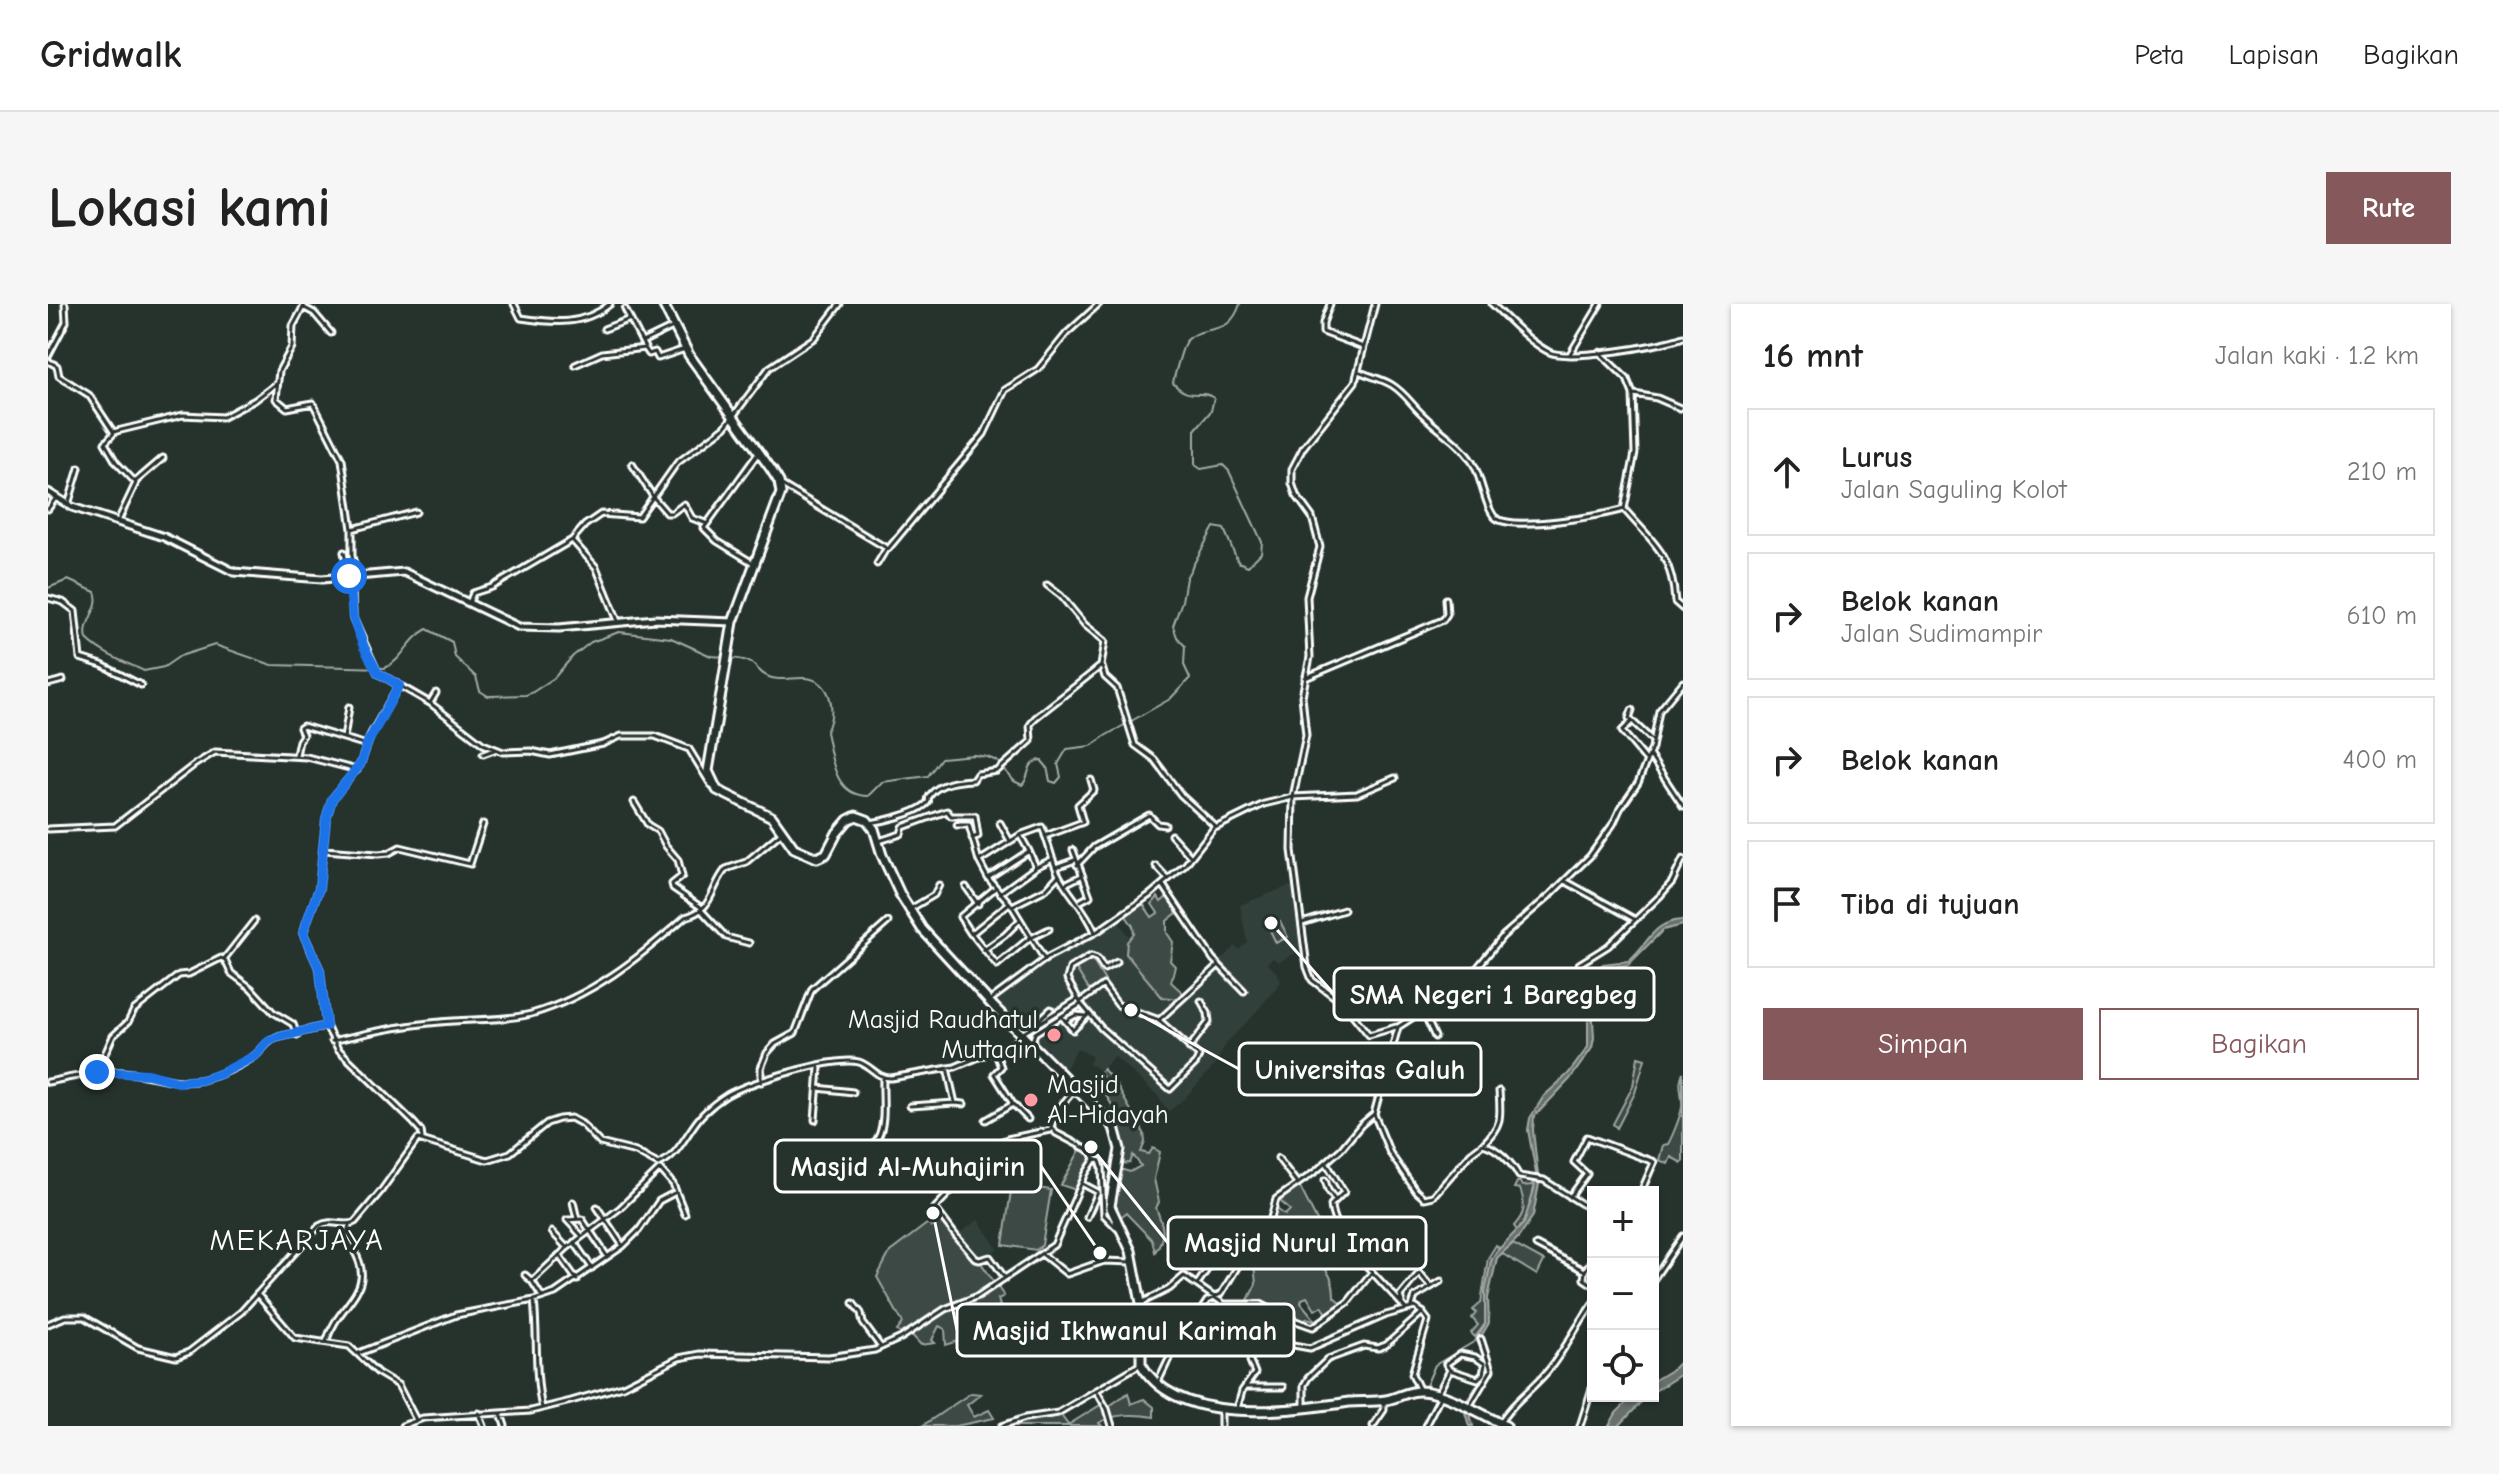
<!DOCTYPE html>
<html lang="id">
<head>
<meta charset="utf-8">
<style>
  :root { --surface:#fff; --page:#f6f6f6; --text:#222; --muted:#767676; --line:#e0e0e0; --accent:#85585c }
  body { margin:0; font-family:"Comic Neue",sans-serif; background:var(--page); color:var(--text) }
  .controls { position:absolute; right:24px; bottom:24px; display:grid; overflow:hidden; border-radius:0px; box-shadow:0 2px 6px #0004 }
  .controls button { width:72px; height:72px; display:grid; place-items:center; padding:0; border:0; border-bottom:2px solid var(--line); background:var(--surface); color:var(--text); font:40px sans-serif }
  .stop { position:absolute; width:24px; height:24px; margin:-18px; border:6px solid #1a73e8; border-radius:50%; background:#fff }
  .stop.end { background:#1a73e8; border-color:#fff; box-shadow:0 2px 8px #0008 }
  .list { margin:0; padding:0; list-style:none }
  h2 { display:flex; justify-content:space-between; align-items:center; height:104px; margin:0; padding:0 32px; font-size:34px }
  h2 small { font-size:26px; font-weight:400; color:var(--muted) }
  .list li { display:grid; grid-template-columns:52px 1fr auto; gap:24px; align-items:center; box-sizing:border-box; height:128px; margin:0 16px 16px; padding:0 16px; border:2px solid var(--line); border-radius:0px }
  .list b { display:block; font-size:30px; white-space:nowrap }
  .list p { margin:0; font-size:26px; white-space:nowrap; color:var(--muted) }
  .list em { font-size:26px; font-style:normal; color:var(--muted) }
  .actions { display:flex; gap:16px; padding:24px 32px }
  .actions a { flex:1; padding:18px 0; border:2px solid var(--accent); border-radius:0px; text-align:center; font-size:28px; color:var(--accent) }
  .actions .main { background:var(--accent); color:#fff }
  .icon { flex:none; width:44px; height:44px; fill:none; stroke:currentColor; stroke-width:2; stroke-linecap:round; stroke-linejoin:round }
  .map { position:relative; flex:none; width:1635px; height:1122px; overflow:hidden; border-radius:0px }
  header { display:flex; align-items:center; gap:48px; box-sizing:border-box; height:112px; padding:0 40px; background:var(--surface); border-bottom:2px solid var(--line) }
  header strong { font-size:38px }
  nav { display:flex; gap:44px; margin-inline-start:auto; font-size:28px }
  .intro { display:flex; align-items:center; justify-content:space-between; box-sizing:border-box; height:192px; padding:0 48px }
  h1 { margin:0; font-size:56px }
  .button { padding:20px 36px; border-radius:0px; background:var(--accent); color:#fff; font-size:28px; font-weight:700 }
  main { display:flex; gap:48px; padding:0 48px }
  aside { flex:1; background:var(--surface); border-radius:0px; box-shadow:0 2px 6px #0004 }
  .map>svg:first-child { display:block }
  .built { fill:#333f3a }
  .green { fill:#3e4944; stroke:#9ea4a2; stroke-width:2 }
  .water { fill:#67706c; stroke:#a4a9a7; stroke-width:2 }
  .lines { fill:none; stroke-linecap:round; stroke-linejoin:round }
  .stream { stroke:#a4a9a7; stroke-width:2 }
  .street-casing { stroke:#fff; stroke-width:9 }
  .secondary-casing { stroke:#fff; stroke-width:11 }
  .highway-casing { stroke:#fff; stroke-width:13 }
  .street { stroke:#26332d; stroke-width:3 }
  .secondary { stroke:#26332d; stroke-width:5 }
  .highway { stroke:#26332d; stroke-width:7 }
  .route { stroke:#1a73e8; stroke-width:10 }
  .poi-dot { fill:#ff9aa2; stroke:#26332d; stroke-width:3 }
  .labels { text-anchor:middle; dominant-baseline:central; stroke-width:7; stroke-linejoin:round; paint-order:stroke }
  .poi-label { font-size:26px; fill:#fff; stroke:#26332d; text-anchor:end }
  .quarter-label { font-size:30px; letter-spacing:2px; fill:#fff; stroke:#26332d }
  .leader { fill:none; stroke:#fff; stroke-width:3 }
  .callout-dot { fill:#fff; stroke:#26332d; stroke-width:3 }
  .callout { fill:#26332d; stroke:#fff; stroke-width:3 }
  .callout-label { font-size:28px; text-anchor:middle; font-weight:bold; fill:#fff }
</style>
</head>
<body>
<header>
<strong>Gridwalk</strong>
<nav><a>Peta</a><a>Lapisan</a><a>Bagikan</a></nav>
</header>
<div class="intro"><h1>Lokasi kami</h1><a class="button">Rute</a></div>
<main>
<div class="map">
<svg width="1635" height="1122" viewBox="0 0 1635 1122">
  <rect width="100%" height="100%" fill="#26332d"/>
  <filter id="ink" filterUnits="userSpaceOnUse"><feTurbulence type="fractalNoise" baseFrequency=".0125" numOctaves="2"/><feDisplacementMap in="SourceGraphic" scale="16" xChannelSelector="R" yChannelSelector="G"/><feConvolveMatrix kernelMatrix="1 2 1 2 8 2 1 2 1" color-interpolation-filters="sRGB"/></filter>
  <g filter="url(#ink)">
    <!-- built -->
    <path class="built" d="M1247,580L1253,646L1231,658L1225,654L1219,659L1230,670L1233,678L1203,714L1178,739L1167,761L1137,794L1120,808L1110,792L1066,752L1053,767L1041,760L1044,753L1029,744L1017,766L949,698L950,695L979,671L1002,656L1036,640L1070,617L1080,631L1078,650L1109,689L1119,695L1134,693L1187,642L1191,646L1199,638L1192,601Z
      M930,916L950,945L932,955L909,931Z"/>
    <!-- green -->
    <path class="green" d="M1110,593L1113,598L1119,593L1130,608L1119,617V629L1125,638L1122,657L1127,662L1123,678L1136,690L1131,695L1114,693L1078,650L1079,638L1086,629L1085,622L1078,612L1095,600L1104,613L1110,609L1104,600Z
      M1232,617L1240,633L1228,639L1219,620Z
      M1043,654L1057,677L1041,686L1027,663Z
      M1590,753L1597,755L1587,789L1569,824L1565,820L1585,782Z
      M1055,765L1066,777L1096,829L1097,838L1093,848L1101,850L1105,844L1112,848L1106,875L1111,898L1108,904C1115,921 1119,931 1107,948L1104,936L1078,909L1071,914C1063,898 1068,882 1072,865L1082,868L1093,862L1085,851L1082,859L1074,860C1078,839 1073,826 1060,809L1065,803L1054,784L1058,779L1052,768Z
      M1635,768V856L1634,859L1623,853L1620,860L1611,856L1615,841L1620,840C1624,833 1634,809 1634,802C1635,788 1629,782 1635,768Z
      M1033,844L1045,852L1028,886L1013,881Z
      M1485,875H1487C1486,892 1480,914 1470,928L1466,922C1477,910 1478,901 1472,885L1466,884L1469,878H1472L1474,882L1484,881Z
      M964,880L1003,886L994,941L988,946L955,941Z
      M1251,881L1274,927L1273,959C1282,970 1286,978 1286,993L1294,1000L1280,1011L1274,1002L1267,1006L1259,993L1254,995L1253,999L1268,1017L1259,1014L1257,1017C1239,1009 1218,1000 1200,996L1208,980L1206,960L1209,956L1202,946L1223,920L1226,903L1237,911L1242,906L1230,895Z
      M892,916L928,958L933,959L956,992L950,995L952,1002L937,1009L941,1022L930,1024V1031L898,1041L897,1025L891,1022L884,1036L887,1039L873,1041L861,1028L856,1031L849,1027L855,1019L829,973L842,948L880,919L884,923Z
      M1465,940L1496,957L1489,971L1453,949Z
      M1448,941L1451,944L1443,957L1437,987V1020L1427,1033L1423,1029L1430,1021L1424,1014L1428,1009L1425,1006L1433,999L1440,954Z
      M923,1089L933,1090L919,1101L926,1113L941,1106L946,1114L908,1122H874Z
      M1080,1089L1083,1100L1096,1095L1106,1103V1113C1090,1110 1064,1109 1051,1119L1054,1122H958L977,1115L1012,1110L1020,1121L1054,1100L1057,1105Z"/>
    <!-- water -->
    <path class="water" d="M1635,616V621L1615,626L1580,661L1553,665L1546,684L1544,698L1546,734L1544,744L1522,775L1486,813L1485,826L1491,880L1485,912L1470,934L1449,954L1440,994L1441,1019L1431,1036L1437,1048L1441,1067L1420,1101L1425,1122H1421L1416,1105L1418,1098L1438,1068L1437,1054L1428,1035L1437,1020V987L1443,957L1448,948L1476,919L1486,885L1488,869L1480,826L1482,814L1496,792L1520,770L1540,743V687L1547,667L1555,660L1580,657C1601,640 1604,617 1635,616Z
      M1635,1055V1069L1605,1088V1077L1625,1065Z
      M1585,1092H1599L1571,1122H1561L1568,1109Z"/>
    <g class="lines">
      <!-- stream -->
      <path class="stream" d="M0,284L20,276L47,288C54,304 34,317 39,335C54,350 77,358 96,367L116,363L132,352L167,341L224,361L337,364C355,356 360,335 379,325L404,338L407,353L428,373L432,387L440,392L478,391L485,388L506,374L525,352L543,338L571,328L623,334L663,352L677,353
        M683,354C691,355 701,356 707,362C712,367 713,370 721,373C733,378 745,373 758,374C785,377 788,408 778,428C784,452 785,492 820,492L834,478L880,472L893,454L926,451L939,453L949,457L966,477L974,481C983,473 977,458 993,456L999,463L1002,477L1008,479L1013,473L1010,460L1019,445L1043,442L1057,432L1122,395L1142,374L1136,361L1137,342L1129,333L1125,322L1134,297L1138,274L1166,223L1176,225L1190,258L1200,262L1213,249L1214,238L1181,167L1175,161L1153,165L1147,161V126L1163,107L1166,94C1152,84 1142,98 1125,79C1126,73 1135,40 1138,37C1157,18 1181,35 1192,0
        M1377,1084L1387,1061L1429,1036"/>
      <defs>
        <path id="street" d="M257,0L245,22L244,43L231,67L228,95L239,104L265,99L294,156L304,225V252L309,272
          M466,0L473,14C506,19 535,22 562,0
          M1282,0L1275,19V28L1315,43
          M1444,0C1461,16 1480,37 1501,48C1521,57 1614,42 1635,33
          M255,3L266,9L283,29
          M577,5L597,44
          M556,25L582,15
          M594,38L625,23
          M1551,48L1579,75L1585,90L1587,149L1576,205C1606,240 1624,249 1627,298L1635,305
          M1522,50L1552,0
          M0,52L18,18L17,0
          M0,57L9,62L11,72L41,91L66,129L57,139L68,158L88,179L70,217
          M527,61L554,49L597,44L601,50L607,48L610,54L637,45
          M1310,67C1321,72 1334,75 1344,81C1357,89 1364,101 1375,111C1392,128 1416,141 1427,163C1433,175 1439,208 1448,214C1466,227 1554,212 1576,205
          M1586,90L1609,94L1632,104
          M65,128L135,111L175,113L207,96L228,80
          M584,160L606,194L619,209H624L636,200L644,214L657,219
          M87,178L115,154
          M734,181L840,245L936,130L957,86L990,65L1019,29L1051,0
          M20,201L31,164
          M0,205L7,195
          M304,225L368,208
          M524,236L548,263L570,317
          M296,248L304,288L305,314L330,369L382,399L435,440L455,448L483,447L502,451L555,440L573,432H607L641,445L663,481
          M705,259L669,237L656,224L711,148
          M829,260L838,245
          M0,294L15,298L27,307L32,354L54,361L93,381
          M421,299L425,289L444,283L524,236L537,221L553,210L591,213L629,159L677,123L721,64L766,34L792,0
          M1054,363L1057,373L1069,384L1087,441L1106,455L1133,491L1168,523
          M1257,374L1395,316L1399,310L1398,295
          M0,380L15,376
          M382,399L388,389
          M1584,406L1581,414L1604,436
          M1584,417L1574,427L1599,457
          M296,434L301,403
          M435,450L446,446
          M248,451L251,437L255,431L252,424L255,422L319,441
          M1602,452L1635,502
          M1347,474L1309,490L1245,493L1244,546L1259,663L1264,676L1296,700L1321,731L1348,723
          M586,498L600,521L610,527L618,542L630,556L634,572L624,580L625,584L654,604
          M822,519C836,517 866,510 877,501C885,494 876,499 883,490C893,478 911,477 925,476L929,470L949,467L983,437L982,421L987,414L1053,362L1057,337L1037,321L1013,292L999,281
          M952,519L962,537
          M909,521H921L931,557L940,574L964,602L997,656
          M0,525L67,522L146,461L167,448L259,453L309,466
          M972,531L981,547
          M1123,531L1143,553
          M997,532L1035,518L1030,501L1046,486L1043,476
          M831,537L853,530L855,523L899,507L903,512H927L930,532L924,534
          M276,546L330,550L341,549L352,543L422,560L435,520
          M1025,546L1042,592L1033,597
          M931,557L972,531L994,523C1000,537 1003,553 1009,567C1020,591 1037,603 1047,628
          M1029,561L1046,543L1101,511L1110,520L1117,521
          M1108,562L1120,575
          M1008,563L1027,556
          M940,574L981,547L988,563
          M1517,577L1586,615
          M1017,580L1033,572
          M1115,581L1165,655L1196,687
          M918,583L930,600
          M946,585L912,613L923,630L960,600
          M952,589L988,563L1005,555
          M964,602L998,585L1010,572
          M864,604L886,591L891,581
          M653,606L678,633L701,639
          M1254,619L1296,606
          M924,630L949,661L983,633
          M983,634L1001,625
          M936,646L957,631L972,616
          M176,655L206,617
          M1069,658L1056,665L1049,654L1043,652L1022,664L1019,675L1033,700L1054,725L1122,785L1148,759L1151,752L1111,716
          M1531,660L1560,642L1612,592L1624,578L1635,555
          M941,697L1000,653L1050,627L1103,590L1137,561L1165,525L1216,500L1245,493L1258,431L1254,392L1262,353L1259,293L1272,243L1264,213L1248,191L1244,179V165L1255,144L1307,78L1327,0
          M1032,698L1055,681L1070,701L1111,716L1171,661
          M1375,707L1387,733
          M1014,713L1025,726L1040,711
          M1017,717L1028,711L1038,712
          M278,722L272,666L255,629L271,584L278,515L284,495L312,461L323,430L351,381
          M988,722L990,717L1003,705
          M975,729L1030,695
          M284,737C319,729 355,721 392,718C420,715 457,717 483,710C543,693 591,654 637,613C666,606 662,584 678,565L698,558L734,528
          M984,738L987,729L1033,700
          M1141,744L1161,718L1160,709L1153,697
          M947,747L953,763L946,770L965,800L980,815
          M899,764L907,799L916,800
          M49,768L65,732L80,718L86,706L131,671L141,670L173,654L177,656L183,669L203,684L225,708L245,720L249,731
          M0,778C25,773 48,767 73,768C100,769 126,781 153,776C170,772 189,764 204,754C213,748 217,739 227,734L278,722L290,745L365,818L373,827L374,834
          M713,778V764L719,749L727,740L747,729L764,685L840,618
          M1335,782L1393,762L1400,781
          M770,784L805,788
          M862,802L907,799
          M1326,810L1342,849L1368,887L1376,894L1385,892L1423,849L1435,840C1450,844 1464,859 1471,872L1496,876L1545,907
          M767,816L771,764
          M938,816L965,800
          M1004,824L1008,829L1044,848L1047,855
          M1435,840C1454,821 1453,814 1451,787
          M826,841L827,872
          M1230,854L1249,879
          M805,855C843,837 834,812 835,774
          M1279,860L1296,888L1283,901C1285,935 1336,978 1357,1004
          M827,863L841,866L850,874
          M612,865L625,880L637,910
          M1277,876L1280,886L1287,896
          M1035,880L1050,888L1039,913
          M1522,893L1539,870L1526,858L1539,833L1606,858L1593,888
          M525,898L529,915
          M549,903L575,942
          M519,916L534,915L559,952
          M519,916L533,931
          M504,928L519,944
          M526,938L544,964
          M1488,941L1537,967L1545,954
          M994,950L1019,970L1056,957L1084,958
          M511,951L529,976
          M1537,967L1536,975L1545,981
          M477,971L484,977L494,993
          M957,974L942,953L931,956L927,954L908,932L887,904L909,881L929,854L943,842L959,835L1002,826L1008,808L1027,785
          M1605,976L1635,932
          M484,977L519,944L572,904L612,865
          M1150,979L1161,963
          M209,990L247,1034L301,1042L330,1069L350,1081L368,1116
          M486,996C490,1032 486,1068 494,1104
          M1354,998L1352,992L1371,969L1383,983
          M805,999L813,1009L815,1019L832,1042
          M1093,999L1121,985L1136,972L1176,1000H1213L1237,1013L1265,1023L1300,998L1324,968
          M1364,1002L1367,993L1393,977
          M1151,1008L1240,1040L1262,1044L1338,1011L1367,1003L1373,1007L1380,1016L1364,1070L1372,1087
          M0,1020L17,1013H36L90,1044L128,1053L141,1048L193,1008L271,922C284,914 297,924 307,918L333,887L370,835L439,856L462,849L499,819L511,815L523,814L534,820L552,839L588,848L610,860C631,853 640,825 655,810C662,803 671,796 679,791C702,778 787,752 811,758C824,762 828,774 843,774L907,763L974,735
          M278,1038C291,994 338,986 297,933L301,922
          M311,1049L408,1011L486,996L507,989L575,942L591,926L611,897L628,888
          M1110,1078L1120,1057L1159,997L1173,990L1205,937L1222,918L1228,895L1268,867L1293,845L1313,821L1326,810L1350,723L1415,681L1455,632L1501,592L1542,552L1565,520L1572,505L1590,479L1604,444L1611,407L1635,378
          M1198,1083H1235
          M1048,1086L1059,1105L1064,1122
          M1390,1089L1402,1066L1398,1060L1412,1050L1427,1053L1437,1060L1435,1070L1430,1075L1402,1066
          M1422,1101L1443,1066L1433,1035
          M1256,1103V1081L1260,1074L1280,1055L1316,1042L1330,1044L1338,1041L1375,1008
          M1189,1105L1194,1087L1207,1069L1202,1057
          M431,1109L436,1122
          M453,1110L457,1122
          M1452,1119C1465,1097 1487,1084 1503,1063C1518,1043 1530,1020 1545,999
          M354,1122L375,1114L483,1107L523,1097L575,1082L631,1054L652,1050L781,1053L827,1046L853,1034L897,1005L930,992L1006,941L1038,869L1047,855L1052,857L1054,863L1056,911L1070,925
          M954,1122L977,1114L1010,1109L1091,1061
          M1173,1122V1108
          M1325,1122L1336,1106V1096
          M1377,1122L1392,1093
          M1532,1122L1545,1081"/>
        <path id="secondary" d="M0,188L24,203L116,233L186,268L274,275L356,268L471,323L511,324L607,315L685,318"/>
        <path id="highway" d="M615,0L641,51L723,165L731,178L733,189L685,318L660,467L669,486L724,513L746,544L769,554L778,550L789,529L800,516L808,512L819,516L826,525L834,551L852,590L874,625L946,703L1066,823L1072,845L1062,902L1083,947L1093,999V1060C1128,1122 1238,1108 1301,1098C1313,1097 1326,1098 1338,1096C1350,1094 1361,1086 1373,1087C1398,1088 1435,1111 1458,1122"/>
      </defs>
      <!-- street casing -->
      <use href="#street" class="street-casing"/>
      <!-- secondary casing -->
      <use href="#secondary" class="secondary-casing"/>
      <!-- highway casing -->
      <use href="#highway" class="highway-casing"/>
      <!-- street -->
      <use href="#street" class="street"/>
      <!-- secondary -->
      <use href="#secondary" class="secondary"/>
      <!-- highway -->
      <use href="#highway" class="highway"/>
    </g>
  </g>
  <g class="lines" filter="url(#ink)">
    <!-- route -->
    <path class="route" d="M49,768L100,770L130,778L153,776L172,770L207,752L220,738L227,734L278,722L272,666L255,629L271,584L278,515L284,495L312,461L320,438L351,381L330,369L316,343L305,314L301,272"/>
  </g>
  <!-- markers -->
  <g class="poi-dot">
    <circle cx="1006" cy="731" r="8"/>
    <circle cx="983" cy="796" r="8"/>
  </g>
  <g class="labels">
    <!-- poi labels -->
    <g class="poi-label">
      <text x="990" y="716">Masjid Raudhatul<tspan x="990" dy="30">Muttaqin</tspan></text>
      <text x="999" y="781" text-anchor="start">Masjid<tspan x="999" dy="30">Al-Hidayah</tspan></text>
    </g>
    <!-- quarter labels -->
    <g class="quarter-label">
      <text x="249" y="936">MEKARJAYA</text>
    </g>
  </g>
  <!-- callouts -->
  <path class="leader" d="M1223 619L1286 690M1083 706L1191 765M1052 949L993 862M1043 843L1120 939M885 909L909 1026"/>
  <g class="callout-dot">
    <circle cx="1223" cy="619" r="8"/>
    <circle cx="1083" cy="706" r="8"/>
    <circle cx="1052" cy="949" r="8"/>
    <circle cx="1043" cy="843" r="8"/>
    <circle cx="885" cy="909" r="8"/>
  </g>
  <g class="callout">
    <rect x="1286" y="664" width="320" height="52" rx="8"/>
    <rect x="1191" y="739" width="242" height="52" rx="8"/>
    <rect x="727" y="836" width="266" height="52" rx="8"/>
    <rect x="1120" y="913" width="258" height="52" rx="8"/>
    <rect x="909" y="1000" width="337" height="52" rx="8"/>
  </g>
  <g class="callout-label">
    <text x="1446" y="700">SMA Negeri 1 Baregbeg</text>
    <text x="1312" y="775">Universitas Galuh</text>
    <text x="860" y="872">Masjid Al-Muhajirin</text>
    <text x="1249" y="948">Masjid Nurul Iman</text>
    <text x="1077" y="1036">Masjid Ikhwanul Karimah</text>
  </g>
</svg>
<div class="controls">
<button>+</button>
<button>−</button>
<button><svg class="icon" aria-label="locate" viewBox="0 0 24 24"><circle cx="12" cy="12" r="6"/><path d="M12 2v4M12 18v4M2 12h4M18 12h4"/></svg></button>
</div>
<div class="stop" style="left:301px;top:272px"></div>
<div class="stop end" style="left:49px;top:768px"></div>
</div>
<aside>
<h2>16 mnt<small>Jalan kaki · 1.2 km</small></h2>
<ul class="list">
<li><svg class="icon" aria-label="ahead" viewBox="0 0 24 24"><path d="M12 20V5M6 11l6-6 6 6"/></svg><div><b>Lurus</b><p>Jalan Saguling Kolot</p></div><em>210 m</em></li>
<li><svg class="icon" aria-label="right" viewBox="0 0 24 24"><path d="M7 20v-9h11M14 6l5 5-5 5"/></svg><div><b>Belok kanan</b><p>Jalan Sudimampir</p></div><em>610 m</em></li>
<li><svg class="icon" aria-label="right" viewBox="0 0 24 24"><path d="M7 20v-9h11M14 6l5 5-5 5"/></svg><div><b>Belok kanan</b></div><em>400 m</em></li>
<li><svg class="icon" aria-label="arrive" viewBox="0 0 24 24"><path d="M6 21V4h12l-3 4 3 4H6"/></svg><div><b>Tiba di tujuan</b></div></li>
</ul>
<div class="actions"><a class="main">Simpan</a><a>Bagikan</a></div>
</aside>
</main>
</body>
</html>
